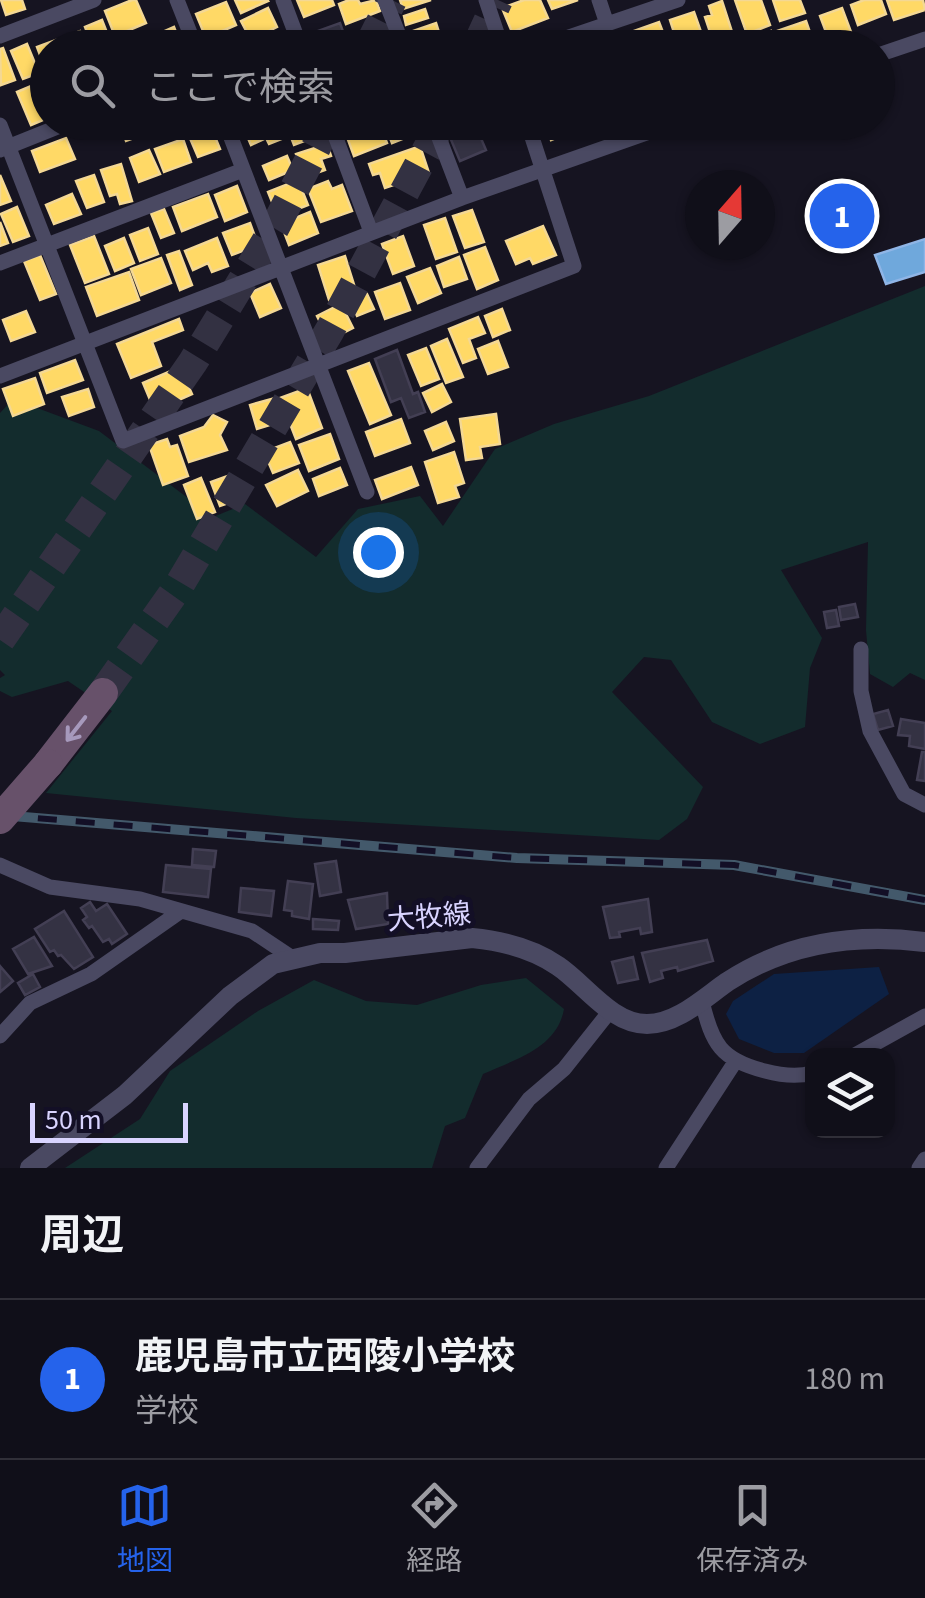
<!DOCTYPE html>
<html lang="ja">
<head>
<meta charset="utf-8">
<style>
  :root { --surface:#100f19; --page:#191822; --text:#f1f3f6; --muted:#9c9ca2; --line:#302f38; --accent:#2563eb }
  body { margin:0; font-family:"Source Sans 3","Noto Sans JP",sans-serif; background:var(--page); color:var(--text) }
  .controls { position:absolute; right:30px; bottom:30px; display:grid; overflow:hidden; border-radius:20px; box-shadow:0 2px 8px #0004 }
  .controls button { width:90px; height:90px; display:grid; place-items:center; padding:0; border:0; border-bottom:2px solid var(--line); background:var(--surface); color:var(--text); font:50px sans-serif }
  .compass { position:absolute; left:685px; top:170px; width:90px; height:90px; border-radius:50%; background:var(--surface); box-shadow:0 2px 8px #0004; rotate:20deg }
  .scale { position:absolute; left:30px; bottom:25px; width:158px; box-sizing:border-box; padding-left:10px; border:5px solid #d9d4ff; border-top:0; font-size:28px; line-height:35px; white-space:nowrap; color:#d9d4ff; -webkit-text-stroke:8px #130f26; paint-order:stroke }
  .you { position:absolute; left:378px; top:552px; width:35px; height:35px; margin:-25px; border:8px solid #fff; border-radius:50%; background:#1a73e8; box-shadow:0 0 0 15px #1a73e833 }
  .badge { display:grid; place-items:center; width:65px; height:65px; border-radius:50%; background:var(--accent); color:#fff; font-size:32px; font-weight:700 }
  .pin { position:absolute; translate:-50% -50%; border:5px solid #fff; box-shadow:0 2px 10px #0006 }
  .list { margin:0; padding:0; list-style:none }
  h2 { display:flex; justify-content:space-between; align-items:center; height:130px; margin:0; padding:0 40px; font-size:42px }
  h2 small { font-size:32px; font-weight:400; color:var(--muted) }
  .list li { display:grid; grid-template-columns:65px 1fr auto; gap:30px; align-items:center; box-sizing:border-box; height:160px; padding:0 40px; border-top:2px solid var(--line) }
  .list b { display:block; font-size:38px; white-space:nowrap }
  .list p { margin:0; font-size:32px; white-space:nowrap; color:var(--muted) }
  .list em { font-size:32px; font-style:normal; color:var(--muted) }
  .icon { flex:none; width:55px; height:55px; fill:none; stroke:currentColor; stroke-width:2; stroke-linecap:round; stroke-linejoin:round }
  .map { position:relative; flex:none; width:925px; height:1168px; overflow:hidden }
  .search { position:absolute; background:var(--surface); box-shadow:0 2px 8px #0004; left:30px; right:30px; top:30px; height:110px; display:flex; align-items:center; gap:25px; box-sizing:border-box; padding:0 35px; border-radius:55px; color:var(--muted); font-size:38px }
  .sheet { height:290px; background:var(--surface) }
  nav { display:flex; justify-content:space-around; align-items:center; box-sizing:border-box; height:140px; border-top:2px solid var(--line); background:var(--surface); font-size:28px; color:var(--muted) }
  nav a { display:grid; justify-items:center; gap:5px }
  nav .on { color:var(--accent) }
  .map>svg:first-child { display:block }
  .green { fill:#132c2d }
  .water { fill:#0d2144 }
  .homes { fill:#ffd966; stroke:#f4d894; stroke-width:2.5 }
  .schools { fill:#6fa8dc; stroke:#8fb5e6; stroke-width:2.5 }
  .building { fill:#343243; stroke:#433f54; stroke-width:2.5 }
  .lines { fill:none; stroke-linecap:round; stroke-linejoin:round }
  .motorway-tunnel { stroke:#333142; stroke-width:30; stroke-dasharray:30 15; stroke-linecap:butt }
  .minor { stroke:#4a4962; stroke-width:15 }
  .tertiary { stroke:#4a4962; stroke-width:20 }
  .motorway { stroke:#67516a; stroke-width:30 }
  .rail-casing { stroke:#43596b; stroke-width:10 }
  .rail { stroke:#130f26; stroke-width:6; stroke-dasharray:19; stroke-linecap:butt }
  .motorway-bridge { stroke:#67516a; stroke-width:30 }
  .oneway { stroke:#a699bc }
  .labels { text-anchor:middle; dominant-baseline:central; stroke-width:10; stroke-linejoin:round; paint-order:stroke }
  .street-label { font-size:28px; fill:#d9d4ff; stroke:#130f26 }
</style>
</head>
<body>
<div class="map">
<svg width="925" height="1168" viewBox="0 0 925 1168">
  <rect width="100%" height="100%" fill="#161421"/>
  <!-- green -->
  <path class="green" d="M925,286V680L910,673L893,687L870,674L866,630L868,542L781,570L822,638L810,668L805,727L760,744L712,722L671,660L644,657L612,692L703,787L687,819L659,840L296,818L46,793L112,711L68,681L12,697L0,691V678L5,675L0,670V413L13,399L99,431L213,517L245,504L316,557L358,509L420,496L443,526L495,449L554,424L649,396Z
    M526,978L564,1009C557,1048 516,1059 483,1074L465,1118L445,1126L432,1168H65L140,1119L170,1071L258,1011L314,980L366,1001L417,1005L481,985Z"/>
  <!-- water -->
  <path class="water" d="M879,967L889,994L804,1053H774L739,1039L726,1014L733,1001L774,974Z"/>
  <!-- homes -->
  <path class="homes" d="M1,0H22L25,9L6,15Z
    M132,0H136L146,23L115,36L105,11Z
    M235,0H267L268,1L241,13Z
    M297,0H332L334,5L304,17Z
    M349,0H358L360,4L376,0L380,11L346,24L339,4Z
    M400,0H431L403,9Z
    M524,0H540L548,18L512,32L502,8Z
    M548,0H578L552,9Z
    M735,0H761L770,25L747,34Z
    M773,0H800L805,13L780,21Z
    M864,0H881L886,14L858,25L851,5Z
    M887,0H923L925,10L894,20Z
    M722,1L733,35L713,41L705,17L712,15L709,6Z
    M226,2L236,25L206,38L196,14Z
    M268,8L277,27L251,40L241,21Z
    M842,8L854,40L832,48L820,16Z
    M425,9L428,18L406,25L404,16Z
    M694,12L706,46L679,48L670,20Z
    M102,20L113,48H93L85,27Z
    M806,21L813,41L795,48H783L777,31Z
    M659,22L669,48L636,47L631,32Z
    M436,23L444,48H419L413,31Z
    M174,27L182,48H153L149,38Z
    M80,31L87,48H48L46,71L37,47Z
    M386,31L393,48H355L354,44Z
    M771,31L777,48H746L743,42Z
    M283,34L289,48H254V46Z
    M618,36L622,48H604L602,41Z
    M27,44L39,73L23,79L11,51Z
    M3,48L15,80L1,85L0,49Z
    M48,79V118L31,125L17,92Z
    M124,122H151L154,131L126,141L120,124Z
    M241,122H278L284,138L269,144L266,138L251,145Z
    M300,122H310L315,137L294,145L287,127Z
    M384,122H422L425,130L392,143Z
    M544,122H578L580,128L551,140Z
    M380,125L387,143L354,156L347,137Z
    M211,127L220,149L198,157L189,136Z
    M66,138L75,159L40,172L32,151Z
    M183,139L191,162L164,172L155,149Z
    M327,144L331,156L321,159L325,170L314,174L311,165L301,168L296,154Z
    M420,146L429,173L385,188L380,173L373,175L369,164Z
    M149,150L160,174L139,182L130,158Z
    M287,156L293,170L269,180L263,166Z
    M121,164L132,201L120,204L117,194L110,196L101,170Z
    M0,175L11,201L0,205Z
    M94,175L104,202L87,208L76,181Z
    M298,180L308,205L278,217L268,192Z
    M328,181L332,189L342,185L352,211L321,222L308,189Z
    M237,186L247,212L225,221L215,195Z
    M72,194L81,214L54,224L46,205Z
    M208,194L217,217L182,231L173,207Z
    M17,207L29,236L13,242L1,214Z
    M164,209L174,233L161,238L151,213Z
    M472,210L484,242L465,248L453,216Z
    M310,212L318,233L289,245L281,224Z
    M445,218L457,252L436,259L424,225Z
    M0,222L8,243L0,246Z
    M250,223L258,245L232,255L223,233Z
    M543,226L556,255L533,264L530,258L516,264L506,241Z
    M148,228L158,254L140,261L130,235Z
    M94,236L109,274L85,283L70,245Z
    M403,236L414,266L393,274L382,244Z
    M124,238L134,263L115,271L105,246Z
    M217,238L228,266L212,272L208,263L193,270L185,251Z
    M485,247L498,280L477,289L464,255Z
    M179,251L192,285L180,290L167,255Z
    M40,255L56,294L40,300L24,261Z
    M345,256L356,291L329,300L318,265Z
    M459,257L467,279L444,287L437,266Z
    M161,258L171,283L141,295L131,269Z
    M430,268L441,293L418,303L407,277Z
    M129,272L139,300L97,316L86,287Z
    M400,283L410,310L385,319L375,292Z
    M270,284L281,308L260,317L250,293Z
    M367,294L374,309L357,316L350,300Z
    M341,304L353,328L329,340L317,316Z
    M502,309L510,330L493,337L485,316Z
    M26,311L35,332L11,341L3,320Z
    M478,317L485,333L469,339L476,358L463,363L449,329Z
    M179,319L183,330L152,342L161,366L131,378L117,344Z
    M447,339L463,377L446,383L431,346Z
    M498,341L508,367L488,374L478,349Z
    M426,348L439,379L421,386L408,355Z
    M75,360L83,380L47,393L40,373Z
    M369,363L391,415L370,424L348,371Z
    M185,365L188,372L183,374L192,394L174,402L170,394L151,402L143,383Z
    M35,378L44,404L13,416L3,389Z
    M442,384L451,402L432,412L423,393Z
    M307,388L322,428L296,439L280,398Z
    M88,389L94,407L69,416L62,397Z
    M275,398L283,421L257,429L250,405Z
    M496,414L500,444L480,447L482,458L466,460L460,419Z
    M213,415L227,422L220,435L227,450L189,462L180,436L204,427Z
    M401,419L410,443L375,456L366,432Z
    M446,422L454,441L433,450L425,431Z
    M330,434L339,459L309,471L299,445Z
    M167,439L170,447L177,445L188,476L163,485L149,445Z
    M290,442L299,463L273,473L264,452Z
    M454,452L464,483L455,486L459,497L438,503L425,462Z
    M411,467L418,485L382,499L375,480Z
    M340,468L347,485L319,496L313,479Z
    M298,470L308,491L277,506L266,485Z
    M230,475L240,499L220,506L211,482Z
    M201,478L215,512L197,519L184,485Z"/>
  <!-- schools -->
  <path class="schools" d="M925,239V272L886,284L875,255Z"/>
  <!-- building -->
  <path class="building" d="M340,23L347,43L334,48H312L309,40L320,36L318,31Z
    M474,122L486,150L460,161L444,123Z
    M397,350L413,394L418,392L425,412L409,418L401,398L391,402L375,359Z
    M855,604L858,617L841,620L839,607Z
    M836,610L839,626L827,628L824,612Z
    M888,710L893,726L878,730L873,714Z
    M901,719L925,723V749L909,746L910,736L898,735Z
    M922,752H925V781L917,780Z
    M193,849L216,851L214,867L192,865Z
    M336,861L341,892L320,896L315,864Z
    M166,865L211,869L208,897L163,892Z
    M288,881L313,884L309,919L292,916V911L284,910Z
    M241,888L274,891L271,916L239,912Z
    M387,893L388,924L356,929L348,900Z
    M648,899L652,932L641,934L640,928L619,932L620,937L610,938L603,907Z
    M90,902L96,911L107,904L127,934L112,944L109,939L103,942L92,926L89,928L83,920L87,917L81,908Z
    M64,911L93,957L74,969L61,955L58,956L54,950L50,952L35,929Z
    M313,919L339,921L338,930L313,929Z
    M34,937L52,966L28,974L13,949Z
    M707,940L713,961L678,971L677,967L661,971L663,978L650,982L642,953Z
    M633,957L638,979L618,983L612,962Z
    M0,966L13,981L0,992Z
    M33,974L40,987L25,995L18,983Z"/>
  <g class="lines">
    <!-- motorway-tunnel -->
    <path class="motorway-tunnel" d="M368,48L392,0
      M476,48L498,0
      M0,640L193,362L275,227L329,122
      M103,693L180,584L330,330L442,122"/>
    <!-- minor -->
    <path class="minor" d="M177,0L196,48
      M283,0L301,48
      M385,0L404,48
      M486,0L502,48
      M599,0L607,24
      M0,36L94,0
      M536,48L678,0
      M878,55L925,39
      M225,122L367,492
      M330,122L371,232
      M433,122L462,198
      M0,125L123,441L574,266L527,122
      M0,150L70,122
      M0,263L243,170
      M0,376L462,198L678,122
      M861,649V691L870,731L904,794L925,805
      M0,865L50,887L140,899L252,931L291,957
      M702,1001C712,1044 721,1060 765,1071C780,1075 798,1077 812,1073
      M0,1036L30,1003L91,974L181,911
      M853,1056L925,1016
      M477,1168L529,1099L564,1069L610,1011
      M666,1168L735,1062
      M919,1168L925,1159"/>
    <!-- tertiary -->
    <path class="tertiary" d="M30,1168L125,1095L230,996L273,964L320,953H345L472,938C503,941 532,948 558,966C585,984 611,1024 647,1024C677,1024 704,998 727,982C788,942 855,933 925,942"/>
    <!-- motorway -->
    <path class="motorway" d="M48,764L103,693"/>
    <defs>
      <path id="rail" d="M0,815L517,858L734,865L925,900"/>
    </defs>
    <!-- rail casing -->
    <use href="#rail" class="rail-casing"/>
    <!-- rail -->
    <use href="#rail" class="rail"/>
    <!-- motorway-bridge -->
    <path class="motorway-bridge" d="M0,819L48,764"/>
  </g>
  <!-- one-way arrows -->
  <defs><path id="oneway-shaft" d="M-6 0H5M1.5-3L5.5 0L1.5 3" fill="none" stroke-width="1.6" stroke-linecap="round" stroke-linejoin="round" transform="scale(2.5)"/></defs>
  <use class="oneway" href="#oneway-shaft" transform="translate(76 729) rotate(128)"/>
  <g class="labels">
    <!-- street labels -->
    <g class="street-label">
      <text transform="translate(429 917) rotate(-5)">大牧線</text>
    </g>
  </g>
</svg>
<div class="controls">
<button><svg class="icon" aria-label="layers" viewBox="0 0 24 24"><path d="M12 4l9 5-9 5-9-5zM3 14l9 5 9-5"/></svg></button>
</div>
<svg class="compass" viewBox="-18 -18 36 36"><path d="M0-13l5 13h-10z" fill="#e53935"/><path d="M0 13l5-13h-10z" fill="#9c9ca2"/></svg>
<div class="scale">50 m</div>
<div class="you"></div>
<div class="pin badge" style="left:842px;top:216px">1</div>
<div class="search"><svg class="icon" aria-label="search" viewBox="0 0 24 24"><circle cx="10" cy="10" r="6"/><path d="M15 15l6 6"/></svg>ここで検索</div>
</div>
<section class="sheet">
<h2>周辺<small></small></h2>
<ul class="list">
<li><span class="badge">1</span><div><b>鹿児島市立西陵小学校</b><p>学校</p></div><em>180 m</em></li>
</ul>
</section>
<nav>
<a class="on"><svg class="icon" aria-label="map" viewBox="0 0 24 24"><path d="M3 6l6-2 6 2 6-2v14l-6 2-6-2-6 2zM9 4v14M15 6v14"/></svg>地図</a>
<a><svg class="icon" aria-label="directions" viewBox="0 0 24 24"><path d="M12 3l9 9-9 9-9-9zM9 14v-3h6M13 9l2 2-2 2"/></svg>経路</a>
<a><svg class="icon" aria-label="saved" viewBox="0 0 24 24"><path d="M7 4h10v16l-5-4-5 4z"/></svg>保存済み</a>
</nav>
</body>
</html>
